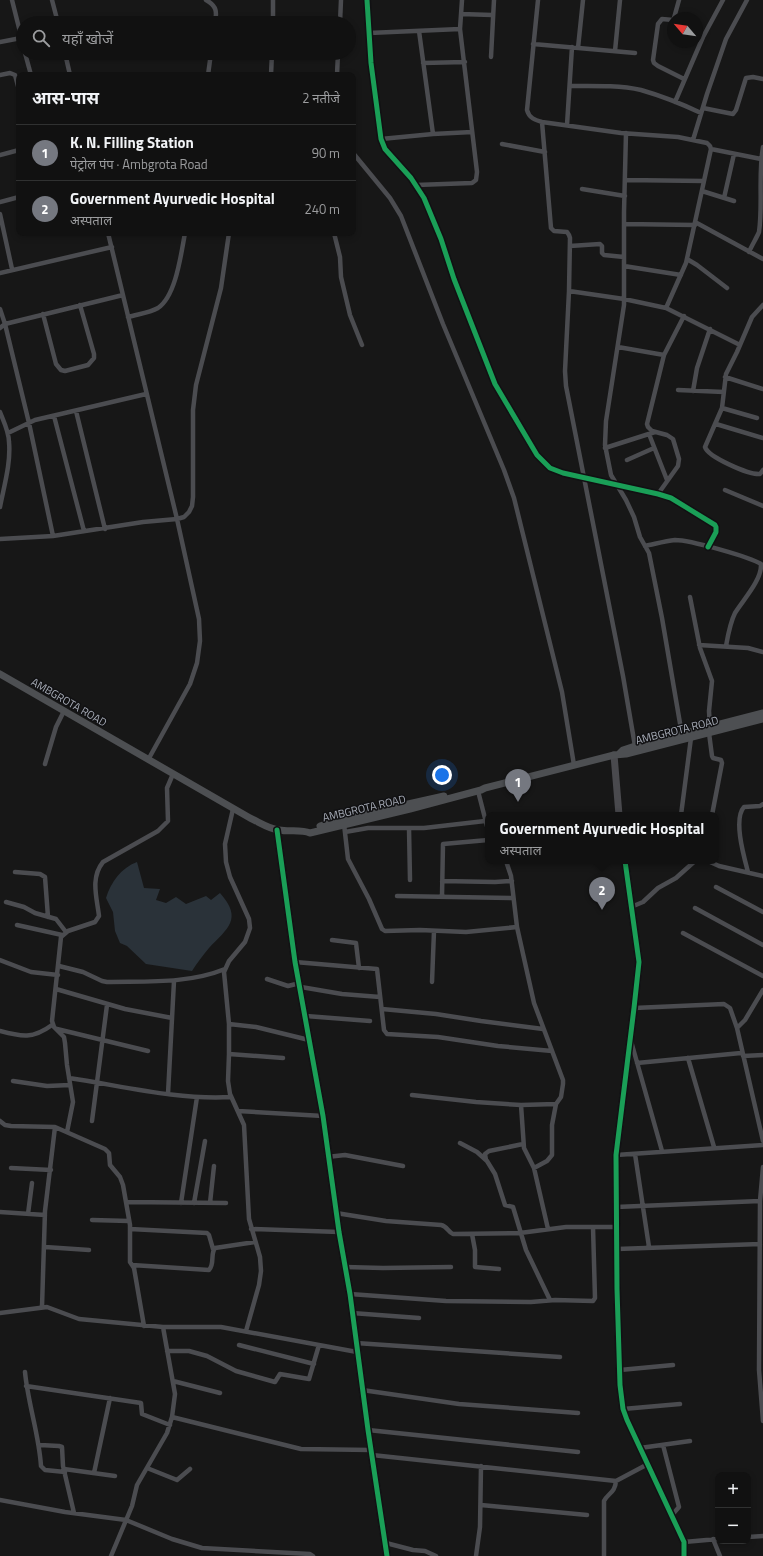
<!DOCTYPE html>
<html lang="hi">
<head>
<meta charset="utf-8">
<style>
  :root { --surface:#111; --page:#1e1f1f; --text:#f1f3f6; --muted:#9c9d9f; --line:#303131; --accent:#757880 }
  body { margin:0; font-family:"Titillium Web","Noto Sans Devanagari",sans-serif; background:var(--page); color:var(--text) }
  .controls { position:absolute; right:12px; bottom:12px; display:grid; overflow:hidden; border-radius:8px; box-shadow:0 2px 6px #0003 }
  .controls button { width:36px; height:36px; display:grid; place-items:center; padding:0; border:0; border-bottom:1px solid var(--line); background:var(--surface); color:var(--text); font:20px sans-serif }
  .compass { position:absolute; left:667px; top:12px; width:36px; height:36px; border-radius:50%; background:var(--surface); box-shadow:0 2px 6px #0003; rotate:299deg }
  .you { position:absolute; left:442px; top:775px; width:14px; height:14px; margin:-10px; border:3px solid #fff; border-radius:50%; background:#1a73e8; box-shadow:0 0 0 6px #1a73e833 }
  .badge { display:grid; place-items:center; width:26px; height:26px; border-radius:50%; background:var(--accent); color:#fff; font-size:13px; font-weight:700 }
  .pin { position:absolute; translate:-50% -33px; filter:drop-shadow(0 1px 2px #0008) }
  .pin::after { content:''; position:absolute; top:21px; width:14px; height:12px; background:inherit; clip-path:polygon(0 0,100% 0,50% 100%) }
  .popup { position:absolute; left:485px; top:812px; width:234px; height:52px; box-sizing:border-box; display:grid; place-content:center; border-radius:8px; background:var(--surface); filter:drop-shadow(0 1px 3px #0005); font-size:13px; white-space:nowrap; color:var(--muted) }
  .popup b { font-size:15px; color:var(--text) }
  .popup::after { content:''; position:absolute; left:50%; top:100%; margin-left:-8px; border:8px solid transparent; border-top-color:var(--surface) }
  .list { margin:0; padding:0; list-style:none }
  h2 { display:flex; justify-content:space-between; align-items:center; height:52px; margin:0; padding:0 16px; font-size:17px }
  h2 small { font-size:13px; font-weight:400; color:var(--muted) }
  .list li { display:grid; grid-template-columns:26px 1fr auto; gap:12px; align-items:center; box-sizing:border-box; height:56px; padding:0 16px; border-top:1px solid var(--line) }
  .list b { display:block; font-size:15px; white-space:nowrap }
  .list p { margin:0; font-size:13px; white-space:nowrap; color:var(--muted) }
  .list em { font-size:13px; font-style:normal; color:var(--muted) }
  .icon { flex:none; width:22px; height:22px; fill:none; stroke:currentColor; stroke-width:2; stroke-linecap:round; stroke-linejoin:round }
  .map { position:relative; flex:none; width:763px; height:1556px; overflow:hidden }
  .search { position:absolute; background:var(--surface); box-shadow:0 2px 6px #0003; left:16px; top:16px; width:340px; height:44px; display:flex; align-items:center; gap:10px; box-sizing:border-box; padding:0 14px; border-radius:22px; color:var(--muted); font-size:15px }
  .panel { position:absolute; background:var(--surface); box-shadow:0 2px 6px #0003; left:16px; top:72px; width:340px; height:164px; border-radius:8px }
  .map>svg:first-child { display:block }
  .water { fill:#2a3239 }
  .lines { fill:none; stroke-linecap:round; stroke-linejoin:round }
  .street { stroke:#4b4c50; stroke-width:4.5 }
  .secondary { stroke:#4a4a4e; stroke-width:7 }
  .primary { stroke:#4d4f52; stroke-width:7 }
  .cycleway-casing { stroke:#111113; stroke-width:8 }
  .cycleway { stroke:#1a9f57; stroke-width:5 }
  .labels { text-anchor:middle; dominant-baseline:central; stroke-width:3; stroke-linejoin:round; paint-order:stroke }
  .street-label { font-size:11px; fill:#a8adb8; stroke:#111113 }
</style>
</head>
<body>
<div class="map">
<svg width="763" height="1556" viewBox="0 0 763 1556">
  <rect width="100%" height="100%" fill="#171717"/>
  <!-- water -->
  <path class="water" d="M137,862L144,888L160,889L156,900L166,903L176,897L186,904L206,896L211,900L220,893C243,919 228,928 209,948C203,955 197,963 192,971L146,964L127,946L120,943L115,931L113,912L106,898C111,882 121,868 137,862Z"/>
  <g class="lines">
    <!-- street -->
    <path class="street" d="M12,0L23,44
      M52,0L58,23
      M206,0C217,6 217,12 215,23
      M273,0V23
      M367,0L371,63L381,139L385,149L411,178L424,198L441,239L454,279L495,384L537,455L550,468L563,473L658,494L671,498L715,525L716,527V532L708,547
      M538,0L527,110C529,118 535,120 542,122L621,133L678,137L707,143L710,146L711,149L695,222L763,259
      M461,14L492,15
      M674,18L679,0
      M673,20L662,19L658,24L653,60L654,63L658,66L684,79
      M340,23L341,0
      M419,31L433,134
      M369,33L460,29
      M0,42L21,38
      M533,44L635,53
      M578,48L583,0
      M615,51L620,0
      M25,53L31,75
      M65,53L70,75
      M491,57L494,0
      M423,63L465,62
      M0,75L10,73L15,75L19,90
      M208,75L211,53
      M271,75L272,53
      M337,75L338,53
      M570,86C593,86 618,85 641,90C662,96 682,104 701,113
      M675,102L703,37L723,0
      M703,108L733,114L736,110L746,78L753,77L763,79
      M542,122L551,228L554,231L567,232L569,235L570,238L569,291L565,371L566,386L623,676L635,746
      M567,125L572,47
      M626,133L624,212V305L606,421L605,445L611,475L626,500L634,517L640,537L649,553L662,618L682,735
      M381,139L433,134L472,132
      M693,140L707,94L726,39L747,0
      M502,144L545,152
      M711,149L761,159
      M353,153L390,198L401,216L443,324L504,470L514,498L562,692L574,765
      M0,155L19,150
      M625,180L704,181
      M416,185L472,183L476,180L477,172L460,29L462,0
      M582,189L625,196
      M702,191L734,201
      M724,198L734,154
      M0,202L19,197
      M0,214L12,269
      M624,224L695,225
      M108,233L177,519L199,619L200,641L197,663L190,684L148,760
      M334,233L340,257L341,277L350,315L362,345
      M570,246L600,244L602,246V253L604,255L624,257
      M749,252C752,245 756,239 759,232C763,205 758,175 763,147
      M687,259L697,265L727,288
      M624,266L681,275
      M0,273L112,247
      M569,291L624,299L666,308L740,345
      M763,305L752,317L737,352L726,374L722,408L705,447C708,457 749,475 760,474L763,470
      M666,308L686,263L695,222
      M0,309L5,324L29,423L53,536
      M43,314L56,364L61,370L65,371L88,365L94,358V354L80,305
      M128,317C138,314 149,313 158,308C176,296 181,254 185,233
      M0,328L5,324L123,295
      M618,347L664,355
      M725,377L763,389
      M678,390L724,392
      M693,391L697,368L710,329
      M722,408L757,418
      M76,411L105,529
      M0,412C4,422 9,432 9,442C11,463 4,486 0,507
      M54,416L84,531
      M716,424L763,438
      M8,433L35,420L146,394
      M649,434L667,480
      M605,448L655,432
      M627,460L654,448
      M725,490L763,506
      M658,494L678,466L679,459L673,439L667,435L652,431L648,427L647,424L664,355L684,316
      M0,539L53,536L143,522L177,519L184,517L189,512L192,506L193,497V410L196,385L221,288L229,233
      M645,546C655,544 665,541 675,540C690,540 750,557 761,564C762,580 743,600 735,613C730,623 728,635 726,646
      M690,597L700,648L712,681L709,711L710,728
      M699,645L748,648L763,652
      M709,733L712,756L713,758L721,760L722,763L712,815
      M45,764L56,727L64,711
      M478,791L488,830
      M233,809L225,844L226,862L230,877L249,919L250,928L245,942L229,961L224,972L229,1024V1054L228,1081L230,1094L244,1125L249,1219L260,1257L261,1271L259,1285L246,1331
      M681,815L691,738
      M344,824L348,859L369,899L382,929L385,931L420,930L466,932L517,927L511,876L506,861
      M409,828L410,880
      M345,832L368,828H424L485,821
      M708,861L719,866L763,876
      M15,872L40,874L45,877L48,917
      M748,872C744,857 733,819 744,807L760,806L763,804
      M442,881L495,882L512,881
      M716,887L763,912
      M397,896L513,898
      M442,896L443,844L488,840
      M6,902L24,907L35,913L56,919L66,932
      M631,907L643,902L658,888L676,878L695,861
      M695,908L763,945
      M17,925L62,935
      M517,927L534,1003L563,1080V1084L561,1097L556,1104L521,1105L524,1148L534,1168L548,1229
      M683,933L763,976
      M332,940L356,943L359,968
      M0,960L31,972L58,975
      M295,962L377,969L384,1030L387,1034L438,1037L498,1046L552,1051
      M59,966L83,972L102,981L107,982C147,981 188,984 225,969
      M267,979L288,986L300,983
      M432,982L434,931
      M301,987L342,994L380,997
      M56,989L125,1009L172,1018
      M634,1008L724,1004L730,1008L737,1028L745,1020L763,990
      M382,1009L436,1014L481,1021L543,1029
      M306,1016L370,1021
      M229,1024L256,1027L309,1040
      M737,1028L763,1141
      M57,1029L148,1051
      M0,1031C22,1037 33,1039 52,1025
      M631,1041L662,1151
      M229,1054L283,1058
      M743,1056L763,1055
      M688,1058L714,1147
      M637,1063L741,1053
      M69,1078C123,1086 176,1100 231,1097
      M13,1081L47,1086L70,1085
      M168,1094L174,981
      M412,1095L476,1102L521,1105
      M238,1111L323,1116
      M0,1121L5,1125L11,1126L55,1127L105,1149L109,1153L110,1165L120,1177L123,1185L130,1225V1262L134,1268L144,1326
      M92,1121L107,1005
      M67,1132L73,1102L67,1065L65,1043L64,1037L54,1027L52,1021L61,937L68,931L95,922L99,916C97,898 90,878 103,862L158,831L168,821L167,788L173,774
      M460,1143L477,1152L487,1161L495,1174L505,1205L513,1207L526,1250L550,1300
      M635,1154L649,1247
      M616,1155L763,1145
      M327,1157L345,1155L403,1166
      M486,1160L485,1154L489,1151L523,1144
      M763,1167L760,1201L759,1370L763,1421
      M11,1168L51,1170
      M534,1168L547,1161L552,1155V1125L556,1104
      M127,1202L226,1203
      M181,1203L197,1097
      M194,1203L205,1141
      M210,1203L214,1166
      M616,1207L760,1201
      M0,1212L45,1215
      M336,1213L386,1221L441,1225C447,1226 448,1232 453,1234L520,1233L566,1227H617
      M28,1214L32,1183
      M92,1220L129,1221
      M130,1229L207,1233L209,1235L213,1249
      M251,1229L339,1232
      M472,1234L475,1250V1267L499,1269
      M45,1247L89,1250
      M617,1249L760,1244
      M132,1265L209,1270C215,1264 210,1254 215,1248L255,1242
      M345,1267L383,1268L451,1267
      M350,1294L446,1301L531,1302L555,1300L593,1301L595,1298L593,1227
      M42,1307L45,1211L55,1127
      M0,1313L47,1307L79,1319L163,1327H221L357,1352
      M352,1313L419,1318
      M356,1343L560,1357
      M239,1345L314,1364
      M167,1351H189L207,1356L236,1371L275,1382L280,1374L309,1379L319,1345
      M620,1370L673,1365
      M25,1372C28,1404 39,1434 41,1466L45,1470L65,1472
      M173,1381L220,1393
      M26,1386L141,1403L142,1414L170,1425
      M362,1390L459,1404L578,1413
      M623,1409L680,1404
      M172,1417L301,1449L371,1450
      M368,1430L578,1452
      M40,1445L59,1446L62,1447L63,1466L74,1513
      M663,1445L679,1507L672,1515
      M640,1448L690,1441
      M372,1455L616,1481L648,1464
      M147,1468L177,1480L190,1469
      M64,1469L115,1476
      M94,1473L110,1398
      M0,1500L65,1512L126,1520L172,1539L202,1548L310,1554L313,1556
      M481,1505L587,1515
      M748,1537L763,1536
      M713,1539L720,1556
      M684,1542L718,1539
      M386,1543L413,1550L425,1551L436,1556
      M111,1556L132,1506L137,1485L167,1433L172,1417L175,1394L163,1327
      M476,1556L480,1527L481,1466
      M604,1556V1501C608,1493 615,1493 616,1481"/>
    <!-- secondary -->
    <path class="secondary" d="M614,755L619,815
      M277,830L295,962L323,1116L339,1232L350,1294L368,1430L387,1556
      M625,861L639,962L634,1008L616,1155L617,1289L620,1385L623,1409L627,1420L684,1542V1556"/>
    <!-- primary -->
    <path class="primary" d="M0,674L250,818C259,822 269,829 279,830C289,832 301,829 310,833L410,809L481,790L485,788L614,755L626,754L763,719
      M619,754L623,750L635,746L763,713
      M320,826L341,819L444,796"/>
    <defs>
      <path id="cycleway" d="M367,0L371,63L381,139L385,149L411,178L424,198L441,239L454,279L495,384L537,455L550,468L563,473L658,494L671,498L715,525L716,527V532L708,547
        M277,830L295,962L323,1116L339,1232L350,1294L368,1430L387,1556
        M625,861L639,962L634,1008L616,1155L617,1289L620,1385L623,1409L627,1420L684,1542V1556"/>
    </defs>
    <!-- cycleway casing -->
    <use href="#cycleway" class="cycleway-casing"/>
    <!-- cycleway -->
    <use href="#cycleway" class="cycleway"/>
  </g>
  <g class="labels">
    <!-- street labels -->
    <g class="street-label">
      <text transform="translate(69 702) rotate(30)">AMBGROTA ROAD</text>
      <text transform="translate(677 730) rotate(-14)">AMBGROTA ROAD</text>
      <text transform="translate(364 808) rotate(-13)">AMBGROTA ROAD</text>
    </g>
  </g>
</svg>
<div class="controls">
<button>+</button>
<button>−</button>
</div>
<svg class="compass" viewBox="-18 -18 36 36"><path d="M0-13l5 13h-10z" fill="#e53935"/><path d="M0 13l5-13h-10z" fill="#9c9d9f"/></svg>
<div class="you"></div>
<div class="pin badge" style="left:518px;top:802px">1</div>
<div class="pin badge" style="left:602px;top:910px">2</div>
<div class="popup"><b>Government Ayurvedic Hospital</b>अस्पताल</div>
<div class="search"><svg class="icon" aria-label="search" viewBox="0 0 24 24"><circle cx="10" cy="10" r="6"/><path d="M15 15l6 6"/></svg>यहाँ खोजें</div>
<section class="panel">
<h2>आस-पास<small>2 नतीजे</small></h2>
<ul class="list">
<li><span class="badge">1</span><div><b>K. N. Filling Station</b><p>पेट्रोल पंप · Ambgrota Road</p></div><em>90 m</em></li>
<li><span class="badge">2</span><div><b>Government Ayurvedic Hospital</b><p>अस्पताल</p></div><em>240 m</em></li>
</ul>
</section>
</div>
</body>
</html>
